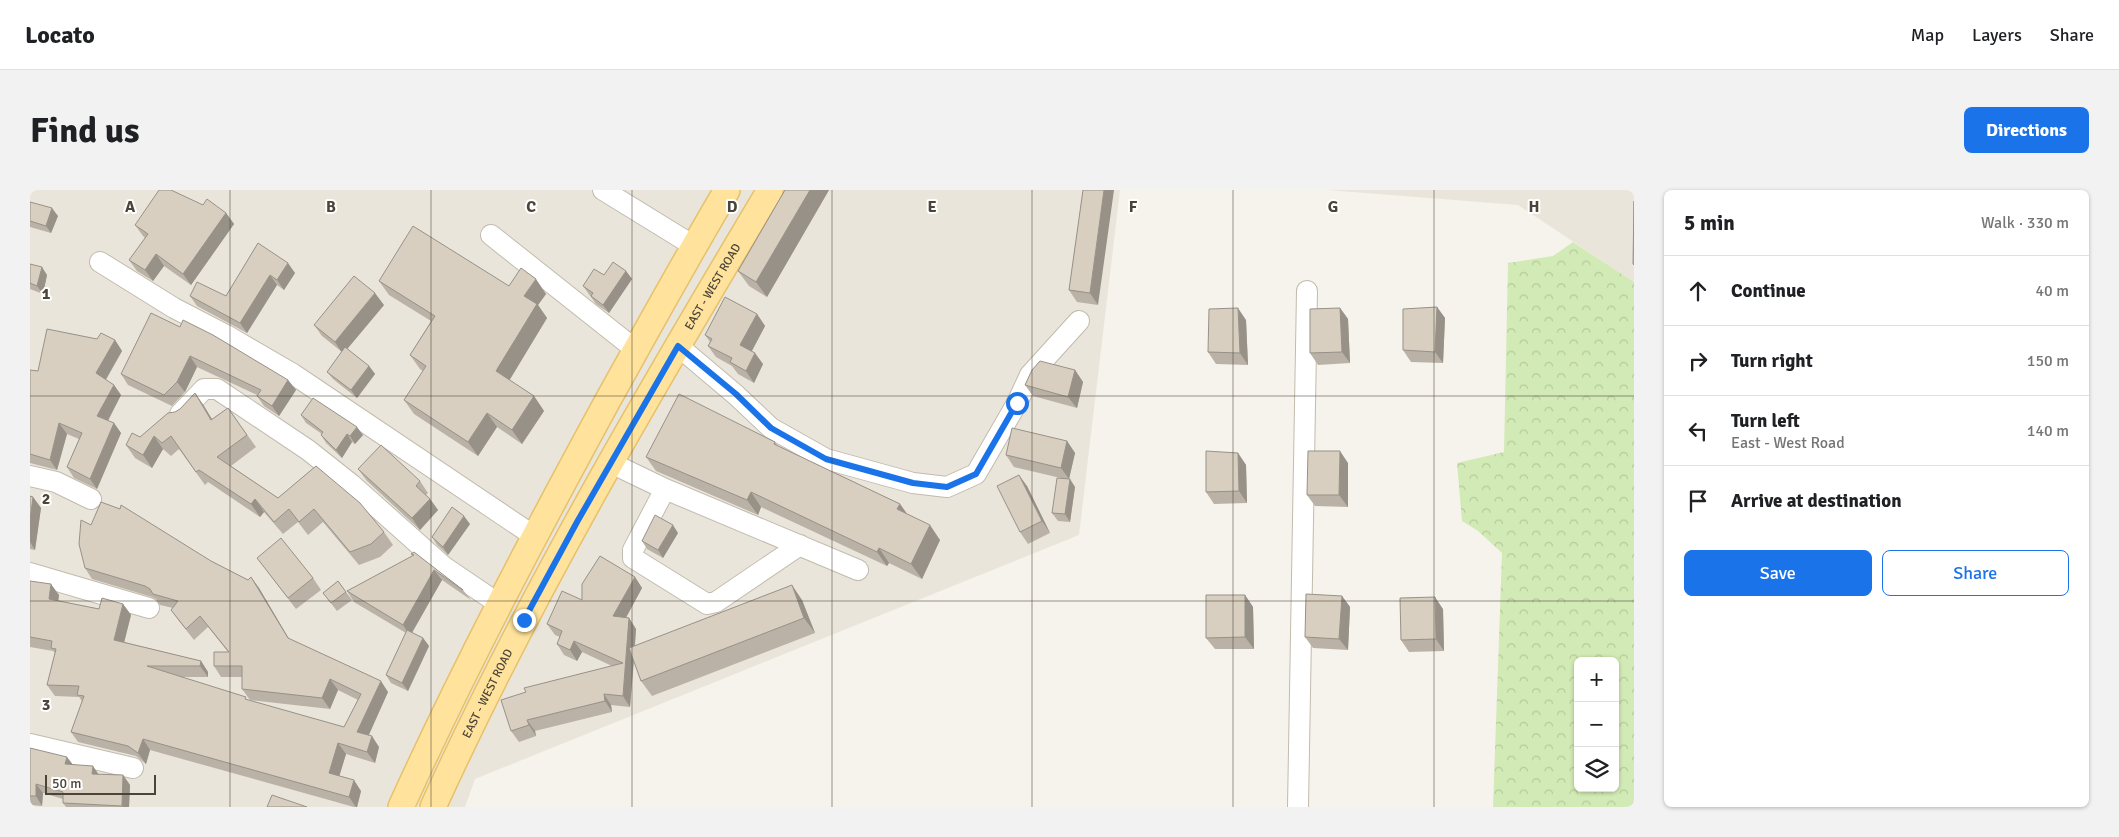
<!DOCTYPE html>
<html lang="en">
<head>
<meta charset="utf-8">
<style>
  :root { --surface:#fff; --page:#f2f2f2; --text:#202124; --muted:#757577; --line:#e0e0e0; --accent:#1a73e8 }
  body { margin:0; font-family:Signika,sans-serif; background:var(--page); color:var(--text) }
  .controls { position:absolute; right:15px; bottom:15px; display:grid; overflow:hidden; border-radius:8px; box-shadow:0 1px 4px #0004 }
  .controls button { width:45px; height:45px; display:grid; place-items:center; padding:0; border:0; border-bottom:1px solid var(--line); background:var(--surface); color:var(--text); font:25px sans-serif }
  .scale { position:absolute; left:15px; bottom:12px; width:111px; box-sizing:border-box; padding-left:5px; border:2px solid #4b4439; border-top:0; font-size:14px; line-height:18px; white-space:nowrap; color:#4b4439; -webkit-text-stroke:4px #fff; paint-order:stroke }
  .stop { position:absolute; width:15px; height:15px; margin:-11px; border:4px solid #1a73e8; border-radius:50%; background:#fff }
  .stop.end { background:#1a73e8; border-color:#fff; box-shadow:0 1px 5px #0008 }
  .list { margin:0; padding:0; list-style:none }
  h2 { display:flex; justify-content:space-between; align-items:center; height:65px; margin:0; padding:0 20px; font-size:21px }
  h2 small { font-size:16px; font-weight:400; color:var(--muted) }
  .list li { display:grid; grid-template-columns:32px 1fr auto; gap:15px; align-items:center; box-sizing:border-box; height:70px; padding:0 20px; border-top:1px solid var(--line) }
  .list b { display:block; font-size:19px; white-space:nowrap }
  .list p { margin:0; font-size:16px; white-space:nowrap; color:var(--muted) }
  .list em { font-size:16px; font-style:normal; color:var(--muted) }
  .actions { display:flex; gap:10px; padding:15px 20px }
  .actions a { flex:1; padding:11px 0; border:1px solid var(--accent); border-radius:8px; text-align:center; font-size:18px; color:var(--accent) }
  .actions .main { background:var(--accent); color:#fff }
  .icon { flex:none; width:28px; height:28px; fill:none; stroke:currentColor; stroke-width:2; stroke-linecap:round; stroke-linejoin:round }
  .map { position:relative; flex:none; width:1604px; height:617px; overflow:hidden; border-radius:8px }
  header { display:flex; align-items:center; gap:30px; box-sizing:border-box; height:70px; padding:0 25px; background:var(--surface); border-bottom:1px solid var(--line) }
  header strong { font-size:24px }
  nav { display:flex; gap:28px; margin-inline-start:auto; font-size:18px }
  .intro { display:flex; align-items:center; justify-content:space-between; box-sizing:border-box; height:120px; padding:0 30px }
  h1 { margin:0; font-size:35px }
  .button { padding:12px 22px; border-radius:8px; background:var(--accent); color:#fff; font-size:18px; font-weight:700 }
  main { display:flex; gap:30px; padding:0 30px }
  aside { flex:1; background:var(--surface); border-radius:8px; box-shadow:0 1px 4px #0004 }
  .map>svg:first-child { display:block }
  .residential { fill:#eae5da }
  .forest { fill:url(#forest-crowns); fill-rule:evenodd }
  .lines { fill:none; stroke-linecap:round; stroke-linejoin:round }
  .minor-casing { stroke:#c2bbae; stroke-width:22 }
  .major-casing { stroke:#e6c16a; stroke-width:28 }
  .minor { stroke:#fff; stroke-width:20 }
  .major { stroke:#ffe39c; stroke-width:25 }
  .wall { fill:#bab2a6 }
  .shaded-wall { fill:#979187 }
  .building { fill:#d8cfc1; stroke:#979187 }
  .route { stroke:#1a73e8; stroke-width:6 }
  .grid { fill:none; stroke:#4b4439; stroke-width:1; stroke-opacity:0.55 }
  .labels { text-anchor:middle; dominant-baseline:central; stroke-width:4; stroke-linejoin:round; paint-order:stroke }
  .street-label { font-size:12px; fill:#4b4439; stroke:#fff }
  .grid-label { font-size:16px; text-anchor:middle; font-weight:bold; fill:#4b4439; stroke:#fff; stroke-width:4; stroke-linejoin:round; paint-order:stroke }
</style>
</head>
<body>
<header>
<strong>Locato</strong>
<nav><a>Map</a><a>Layers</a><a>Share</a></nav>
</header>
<div class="intro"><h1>Find us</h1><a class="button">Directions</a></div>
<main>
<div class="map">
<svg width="1604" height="617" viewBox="0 0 1604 617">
  <defs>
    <pattern id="forest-crowns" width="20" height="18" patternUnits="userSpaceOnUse" patternTransform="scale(1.25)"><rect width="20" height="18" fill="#d2eab5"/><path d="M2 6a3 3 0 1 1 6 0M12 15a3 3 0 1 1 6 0" fill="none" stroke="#b6ca9c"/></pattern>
  </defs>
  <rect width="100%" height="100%" fill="#f6f3ec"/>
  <!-- residential -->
  <path class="residential" d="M0,0H1090L1049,345L445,589L435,617H0Z
    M1297,0H1604V92L1488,15Z"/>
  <!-- forest -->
  <path class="forest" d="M1543,52L1604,92V617H1463L1472,363L1448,341L1432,331L1427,273L1474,262L1478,73L1523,66ZM1548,471H1585V598H1548Z"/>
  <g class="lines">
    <defs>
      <path id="minor" d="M573,0L664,56
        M461,45L606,160
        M70,72L144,118L196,145L263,184L504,346
        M648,156L706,205L741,238L796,269L883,293L917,297L946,284L987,213L1000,185L1049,131
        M150,224L174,199H187L278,260L321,294L413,376L469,414
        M581,273L635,299L828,380
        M0,286L26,292L61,309
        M635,299L603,360V368L677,414L686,412L770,355
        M0,383L119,418
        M0,554L103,578
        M1268,617L1277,101"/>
      <g id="major">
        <path d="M371,617C434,478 505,344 578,210C617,140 656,69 697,0"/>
        <path id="s1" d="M403,617C500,404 620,201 740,0"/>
      </g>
    </defs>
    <!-- minor casing -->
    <use href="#minor" class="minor-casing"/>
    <!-- major casing -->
    <use href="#major" class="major-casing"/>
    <!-- minor -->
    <use href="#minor" class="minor"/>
    <!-- major -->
    <use href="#major" class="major"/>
  </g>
  <!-- wall -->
  <path class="wall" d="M755,0H799L737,107L719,96L708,81Z
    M1053,0L1068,115L1047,112L1039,100Z
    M0,12L28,26L21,43L0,37Z
    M173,15L196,23L204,34L161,95L134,76L123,91L107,81L99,70L115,48L113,46L105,35Z
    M228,53L265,83L254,100L247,95L217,143L167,116L160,106H196Z
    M0,74L17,85L13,104L0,99Z
    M596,81L602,89L579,123L566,114L553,96L574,85Z
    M349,91L479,96L516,104L508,115L517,128L479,190L504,206L514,221L492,254L467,237L448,266L384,224L374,210L393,181L390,179L380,165L401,131L359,105Z
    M354,115L317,159L339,176L345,184L327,208L303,189L297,182L312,162L292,146L284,135Z
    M1407,117L1415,128L1413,173L1381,172L1373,160Z
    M1310,118L1318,129L1320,173L1288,175L1280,163Z
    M727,124L735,136L722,161L733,174L724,193L708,184L702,176L686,167L678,156L680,152L675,145Z
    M1216,130L1218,175L1186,174L1178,162Z
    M150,137L258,190L266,200L249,226L234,216L227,206V205L167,177L155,202L142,216L98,195L91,184Z
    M67,149L85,150L92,161L76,190L84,195L91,205L78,231L84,233L91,243L67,299L44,288L37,277L49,249L37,244L27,280L0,273V180L8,181Z
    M1045,180L1053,192L1047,218L1003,206L995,195Z
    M165,203L174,216L182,229L198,218L226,257L201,276L248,308L286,276L354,342L363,355L350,367L329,375L293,332L278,345L268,332L253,344L234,322L230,327L178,292L175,295L149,259L141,266L133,259L122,278L105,268L96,255L110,247L150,219Z
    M271,225L333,245L325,254L322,252L312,268L296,253L291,245L292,244L276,233Z
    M1037,251L1045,263L1039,289L1045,297L1040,332L1028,331L1022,323L1035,289L984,277L976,265Z
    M745,252L748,256L870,314L877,324L910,350L892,389L859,373L857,376L731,317L728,325L626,281L616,267Z
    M1208,263L1216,275L1217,313L1184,314L1176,302Z
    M1318,273V317L1285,316L1277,305Z
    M328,279L390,291L398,303L396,305L400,309L408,320L390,340L337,291Z
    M997,296L1020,343L998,354L990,342Z
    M0,306L3,307L11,318L5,360L0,359Z
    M440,334L418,365L407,355L402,347Z
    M61,335L181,371L218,390L221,387L229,398L259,449L358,502L339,545L349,557L345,573L316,564L309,586L331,601L327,617H324L120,560L116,574L106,566L48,552L41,542L52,511L49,507L25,506L17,495L25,463L23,461L0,457V391L29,405L28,411L69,419L93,414L101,425L94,452L171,471L178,482V487H151L217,510L314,537L328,510L308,500L300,519L220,510L212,499V487H191L184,476L198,462L178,437L164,450L149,431L141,420L143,418L130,415L126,409L122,407L62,389L55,378Z
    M648,343L633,368L617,359L612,351Z
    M381,364L433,400L441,410L412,390L382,443L393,448L399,456L378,501L361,493L356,485L376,443L324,412L317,401L383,366Z
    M227,368L283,388L291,400L266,419Z
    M605,387L612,398L596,427L599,428L606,439L605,456L772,410L785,443L622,506L611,491L604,472L600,517L581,515L582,522L505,541L506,546L489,552L481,541L582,476L552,462L547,471L534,465L527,454L530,447L525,445L517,434L552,410Z
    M308,391L322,410L307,421L293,403Z
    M1215,405L1223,417L1224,459H1185L1176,448Z
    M1312,406L1320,417L1318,460L1283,458L1275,447Z
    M1413,419L1414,461L1379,462L1371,450Z
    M0,558L69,585H93L100,595L99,617H36L33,613V609L13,603L12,616L0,615Z"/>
  <!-- shaded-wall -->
  <path class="shaded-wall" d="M780,0H799L737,107L726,92Z
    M1074,0H1084L1068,115L1060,103Z
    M22,18L28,26L21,43L16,36Z
    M196,23L204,34L161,95L153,84Z
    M126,64L134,76L123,91L115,80Z
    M258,73L265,83L254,100L247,90Z
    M12,77L17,85L13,104L7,96Z
    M596,81L602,89L579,123L573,115Z
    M240,85L247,95L217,143L210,133Z
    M506,89L516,104L508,115L517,128L476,196L466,181L494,106Z
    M345,103L354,115L313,164L305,152Z
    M1407,117L1415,128L1413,173L1405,162Z
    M1208,118L1216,130L1218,175L1210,163Z
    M1310,118L1318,129L1320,173L1312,162Z
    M727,124L735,136L719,166L710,155Z
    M85,150L92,161L73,194L66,183Z
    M725,163L733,174L724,193L716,181Z
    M160,166L167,177L155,202L147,192Z
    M339,176L345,184L327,208L321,200Z
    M1045,180L1053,192L1047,218L1038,207Z
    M258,190L266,200L249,226L242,216Z
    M84,195L91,205L75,236L67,226Z
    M165,203L174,216L190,243L181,230Z
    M504,206L514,221L492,254L482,240Z
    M457,223L467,237L448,266L438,252Z
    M29,233L37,244L27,280L20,270Z
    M84,233L91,243L67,299L60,289Z
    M327,237L333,245L325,254L320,246Z
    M317,244L322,252L312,268L306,260Z
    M124,246L133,259L122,278L113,265Z
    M1037,251L1045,263L1039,289L1031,278Z
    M1310,261L1318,273V317L1309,305Z
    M1208,263L1216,275L1217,313L1209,301Z
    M989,285L997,296L1020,343L1012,331Z
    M1040,289L1045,297L1040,332L1035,324Z
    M721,302L731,317L728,325L717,310Z
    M3,307L11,318L5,360L0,352V330Z
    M225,309L234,322L230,327L221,314Z
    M400,309L408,320L390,340L382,328Z
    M870,314L880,328L867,319Z
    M434,326L440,334L418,365L413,357Z
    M643,335L648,343L633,368L628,360Z
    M900,335L910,350L892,389L881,374Z
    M849,358L859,373L857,376L847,362Z
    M404,380L412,390L380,446L373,435Z
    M221,387L229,398L265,459L258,448Z
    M605,387L612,398L591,437L583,426Z
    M21,394L29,405L27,420L19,409Z
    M762,395L772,410L785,443L774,428Z
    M1215,405L1223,417L1224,459L1215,447Z
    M1312,406L1320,417L1318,460L1309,449Z
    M1405,407L1413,419L1414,461L1406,449Z
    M93,414L101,425L92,461L84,450Z
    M599,428L606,439L600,517L593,506Z
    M393,448L399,456L378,501L372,493Z
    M544,451L552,462L547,471L540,460Z
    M171,471L178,482V487L170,476Z
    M300,489L308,500L300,519L292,508Z
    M351,491L358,502L335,553L327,542Z
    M574,504L581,515L582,522L575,511Z
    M497,530L505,541L506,546L499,535Z
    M342,546L349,557L345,573L337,562Z
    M113,549L120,560L116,574L108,563Z
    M308,553L316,564L307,594L299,583Z
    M37,567L44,576L35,574Z
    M63,576L69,585L62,584Z
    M93,585L100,595L99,617H93L92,616Z
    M324,590L331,601L327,617H326L319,607Z
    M6,594L13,603L12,616L6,606Z"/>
  <!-- building -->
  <path class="building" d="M129,0H141L173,15L177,9L196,23L153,84L126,64L115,80L99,70L118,44L105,35Z
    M755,0H780L726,92L708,81Z
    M1053,0H1074L1060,103L1039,100Z
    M1604,11V75L1603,74Z
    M0,12L22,18L16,36L0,31Z
    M383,36L479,96L491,78L506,89L494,106L507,114L466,181L504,206L482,240L457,223L438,252L374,210L396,176L380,165L405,126L349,91Z
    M228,53L258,73L247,90L240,85L210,133L160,106L167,92L196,106Z
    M583,72L596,81L573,115L561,106L563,103L553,96L564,79L574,85Z
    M0,74L12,77L7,96L0,93Z
    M324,86L345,103L305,152L284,135Z
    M695,107L727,124L710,155L725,163L716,181L700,172L702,168L678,156L682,149L675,145Z
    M1407,117L1405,162L1373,160V119Z
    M1208,118L1210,163L1178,162L1179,119Z
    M1310,118L1312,162L1280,163V119Z
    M121,123L150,137L153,130L183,145L258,190L242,216L227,206L231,200L160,166L147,192L134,205L91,184Z
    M17,139L67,149L71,143L85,150L66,183L84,195L67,226L84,233L60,289L37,277L52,243L29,233L20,270L0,264V180L8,181Z
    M315,157L339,176L321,200L297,182Z
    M1010,171L1045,180L1038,207L995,195L1002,180Z
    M165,203L181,230L198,218L217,245L187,267L248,308L286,276L330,313L354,342L341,354L320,362L284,319L269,332L259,319L244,332L225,309L221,314L169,280L166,282L141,246L132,253L124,246L113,265L96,255L102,243L110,247L138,223L145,222L150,219Z
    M649,204L745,252L744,254L870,314L867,319L900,335L881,374L849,358L847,362L721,302L717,310L616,267Z
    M283,208L327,237L320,246L317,244L306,260L291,245L293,242L271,225Z
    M982,238L1037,251L1031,278L976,265Z
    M351,255L390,291L386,296L400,309L382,328L328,279Z
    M1176,261L1208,263L1209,301L1176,302Z
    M1278,261H1310L1309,305H1277Z
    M989,285L1012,331L990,342L967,296Z
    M1027,288L1040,289L1035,324L1022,323Z
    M0,306L3,307L0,330Z
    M71,312L90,319L91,315L181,371L218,390L221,387L258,448L351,491L327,542L342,546L337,562L308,553L299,583L324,590L319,607L113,549L108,563L98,556L41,542L54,506L47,505L49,496L17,495L26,459L21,458L22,451L0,447V391L21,394L19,409L69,419L72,408L93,414L84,450L171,471L170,476H117L216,507L215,509L314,537L331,504L300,489L292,508L212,499V476H184V462H199L170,426L156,439L141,420L148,411L123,404L120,399L115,396L55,378L49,354L51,330L61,335Z
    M422,317L434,326L413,357L402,347Z
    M625,325L643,335L628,360L612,351Z
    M251,348L283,388L258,408L227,368Z
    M384,362L433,400L404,380L373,435L317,401L384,365L381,364Z
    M570,366L605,387L583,426L599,428L593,506L574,504L575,511L497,530L499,535L481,541L471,510L496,502L494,498L593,473L544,451L540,460L527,454L532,441L517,434L532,401L552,410V394Z
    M308,391L316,402L301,413L293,403Z
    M762,395L774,428L611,491L599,458Z
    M1276,404L1312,406L1309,449L1275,447Z
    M1176,405H1215V447L1176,448Z
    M1405,407L1406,449L1371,450L1370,408Z
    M377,440L393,448L372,493L356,485Z
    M0,558L37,567L35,574L63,576L62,584L93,585L92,616L33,613V602L6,594V606H0Z
    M242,605L277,617H237Z"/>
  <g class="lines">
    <!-- route -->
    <path class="route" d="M494,430L547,332L648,156L706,204L741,238L796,269L883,293L917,297L946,284L987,213"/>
  </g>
  <!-- grid -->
  <path class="grid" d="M200,0V617M401,0V617M602,0V617M802,0V617M1002,0V617M1203,0V617M1404,0V617M0,206H1604M0,411H1604"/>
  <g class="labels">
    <!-- street labels -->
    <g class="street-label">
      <text stroke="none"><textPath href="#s1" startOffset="591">EAST - WEST ROAD</textPath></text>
      <text stroke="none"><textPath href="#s1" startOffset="126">EAST - WEST ROAD</textPath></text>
    </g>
  </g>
  <g class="grid-label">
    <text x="100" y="22">A</text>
    <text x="301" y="22">B</text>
    <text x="501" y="22">C</text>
    <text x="702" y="22">D</text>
    <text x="902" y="22">E</text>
    <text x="1103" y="22">F</text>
    <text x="1303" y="22">G</text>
    <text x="1504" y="22">H</text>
    <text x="16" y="109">1</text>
    <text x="16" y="314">2</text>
    <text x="16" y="520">3</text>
  </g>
</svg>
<div class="controls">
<button>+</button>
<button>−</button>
<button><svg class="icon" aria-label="layers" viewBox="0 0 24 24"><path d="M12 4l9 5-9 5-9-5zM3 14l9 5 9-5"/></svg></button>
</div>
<div class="scale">50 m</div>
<div class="stop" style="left:987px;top:213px"></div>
<div class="stop end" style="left:494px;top:430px"></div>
</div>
<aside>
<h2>5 min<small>Walk · 330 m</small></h2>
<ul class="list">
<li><svg class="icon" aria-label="ahead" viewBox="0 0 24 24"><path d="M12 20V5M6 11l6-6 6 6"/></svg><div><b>Continue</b></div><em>40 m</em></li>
<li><svg class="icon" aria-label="right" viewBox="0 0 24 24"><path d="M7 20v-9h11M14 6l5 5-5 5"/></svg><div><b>Turn right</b></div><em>150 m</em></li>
<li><svg class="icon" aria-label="left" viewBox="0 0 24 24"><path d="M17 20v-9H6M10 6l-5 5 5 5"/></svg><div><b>Turn left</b><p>East - West Road</p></div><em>140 m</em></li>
<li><svg class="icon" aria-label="arrive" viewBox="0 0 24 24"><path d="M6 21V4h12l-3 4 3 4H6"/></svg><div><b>Arrive at destination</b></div></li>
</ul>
<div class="actions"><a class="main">Save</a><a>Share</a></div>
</aside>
</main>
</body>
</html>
